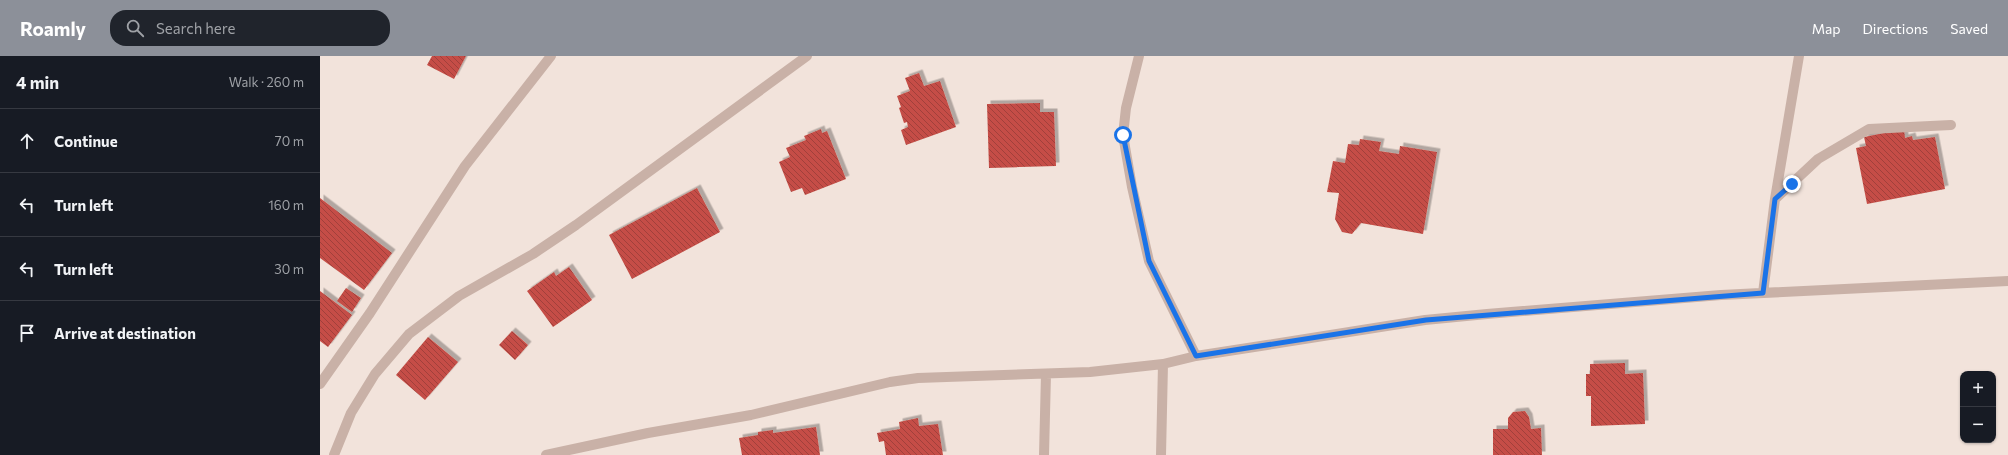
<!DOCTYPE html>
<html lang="en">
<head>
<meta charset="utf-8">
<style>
  :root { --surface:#171b24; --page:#20242c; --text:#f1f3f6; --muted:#9ea1a6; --line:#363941; --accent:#8c9099 }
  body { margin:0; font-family:Commissioner,sans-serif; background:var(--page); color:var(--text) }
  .controls { position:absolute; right:12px; bottom:12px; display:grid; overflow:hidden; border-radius:8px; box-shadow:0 1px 3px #0004 }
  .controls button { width:36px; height:36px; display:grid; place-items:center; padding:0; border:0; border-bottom:1px solid var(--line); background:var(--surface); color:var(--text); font:20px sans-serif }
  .stop { position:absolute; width:12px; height:12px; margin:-9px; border:3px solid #1a73e8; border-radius:50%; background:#fff }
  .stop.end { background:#1a73e8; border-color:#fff; box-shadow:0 1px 4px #0008 }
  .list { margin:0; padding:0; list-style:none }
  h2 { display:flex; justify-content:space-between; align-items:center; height:52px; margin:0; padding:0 16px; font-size:17px }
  h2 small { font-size:13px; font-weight:400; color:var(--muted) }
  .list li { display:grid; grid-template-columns:26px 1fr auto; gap:12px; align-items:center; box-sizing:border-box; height:64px; padding:0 16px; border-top:1px solid var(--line) }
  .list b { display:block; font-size:15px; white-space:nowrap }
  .list em { font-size:13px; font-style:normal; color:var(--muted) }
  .icon { flex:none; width:22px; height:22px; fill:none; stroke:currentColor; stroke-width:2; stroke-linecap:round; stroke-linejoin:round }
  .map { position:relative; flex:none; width:1688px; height:399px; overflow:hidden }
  header { display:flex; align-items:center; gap:24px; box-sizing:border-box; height:56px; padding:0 20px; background:var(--accent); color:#fff }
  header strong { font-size:19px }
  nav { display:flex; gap:22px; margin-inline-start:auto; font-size:14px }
  .search { width:280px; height:36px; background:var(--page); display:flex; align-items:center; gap:10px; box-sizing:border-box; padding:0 14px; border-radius:16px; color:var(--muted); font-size:15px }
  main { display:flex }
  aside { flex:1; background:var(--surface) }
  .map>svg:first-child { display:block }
  .building { fill:url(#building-back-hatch); filter:url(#shadow) }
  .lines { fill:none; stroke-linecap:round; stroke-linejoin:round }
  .minor { stroke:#c9b1a7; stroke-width:10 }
  .route { stroke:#1a73e8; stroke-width:5 }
</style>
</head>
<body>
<header>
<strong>Roamly</strong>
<div class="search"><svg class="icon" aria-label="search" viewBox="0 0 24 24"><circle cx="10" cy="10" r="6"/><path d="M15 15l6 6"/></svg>Search here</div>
<nav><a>Map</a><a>Directions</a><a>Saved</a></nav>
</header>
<main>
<aside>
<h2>4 min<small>Walk · 260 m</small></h2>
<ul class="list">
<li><svg class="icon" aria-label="ahead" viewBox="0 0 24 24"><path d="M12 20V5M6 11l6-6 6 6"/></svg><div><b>Continue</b></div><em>70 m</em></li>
<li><svg class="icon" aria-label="left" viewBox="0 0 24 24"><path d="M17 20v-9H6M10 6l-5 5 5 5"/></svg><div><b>Turn left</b></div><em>160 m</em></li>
<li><svg class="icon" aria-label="left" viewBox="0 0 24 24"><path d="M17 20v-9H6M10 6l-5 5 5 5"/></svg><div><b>Turn left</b></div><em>30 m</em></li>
<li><svg class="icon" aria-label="arrive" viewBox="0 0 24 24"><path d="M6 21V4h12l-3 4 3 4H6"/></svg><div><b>Arrive at destination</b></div></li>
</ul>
</aside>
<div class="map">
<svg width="1688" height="399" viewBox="0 0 1688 399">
  <defs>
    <pattern id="building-back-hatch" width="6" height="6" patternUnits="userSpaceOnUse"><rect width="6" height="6" fill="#c54e46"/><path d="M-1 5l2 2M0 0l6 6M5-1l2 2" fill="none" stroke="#a1413a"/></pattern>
    <filter id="shadow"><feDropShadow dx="3.5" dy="-3.5" stdDeviation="0" flood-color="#0004"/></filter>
  </defs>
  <rect width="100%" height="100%" fill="#f2e3db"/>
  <!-- building -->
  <path class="building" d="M112,0H146L134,23L107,9Z
    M599,17L604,30L620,25L636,71L586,89L581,74L588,71L587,66L584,67L579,52L581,51L577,40L590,35L585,22Z
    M720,47V56H734L736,110L669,112L667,48Z
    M501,73L502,77L507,75L526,123L485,139L482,132L471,136L459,106L470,101L466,92L486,84L484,80Z
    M1584,73L1585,82L1592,80L1593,84L1615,81L1625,133L1547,148L1536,92L1546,90L1544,81Z
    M1040,83L1061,86L1059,95L1079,98L1080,90L1117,96L1103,178L1041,167L1032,178L1022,176L1015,163L1019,137L1007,136L1013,105L1025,107L1028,88L1039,89Z
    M377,132L400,176L312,223L289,179Z
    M0,142L72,197L44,234L0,202Z
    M249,211L272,244L233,271L207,235L234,216L236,220Z
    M26,232L41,242L32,256L17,245Z
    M0,235L32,259L8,291L0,285Z
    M192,275L208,289L195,304L179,289Z
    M108,281L138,306L105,344L76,319Z
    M1305,307V318L1323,317L1325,368L1271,370V340H1266V318H1270V308Z
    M1205,355L1209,361L1211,373L1221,372L1222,399H1173V373H1188V362L1193,356Z
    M598,362L599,370L618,368L623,399H566L564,385L559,386L557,377L580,373L579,366Z
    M496,371L500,399H422L419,382L438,379V376L453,374V377Z"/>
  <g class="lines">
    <!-- minor -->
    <path class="minor" d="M819,0L806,52L803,79L812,131L829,205L876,300
      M1455,143L1498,103L1549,73L1631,69
      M1443,237L1455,143L1479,0
      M0,328L50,257L145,110L231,0
      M14,399L31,357L55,318L89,278L139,240L213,198L256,169L487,0
      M226,399L328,377L431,359L570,326L598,322L770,316L843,308L876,300L947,289L1105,264L1167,258L1401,239L1688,225
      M724,399L726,318
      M841,399L843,308"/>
  </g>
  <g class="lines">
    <!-- route -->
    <path class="route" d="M803,79L829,205L876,300L1106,264L1443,237L1455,143L1472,128"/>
  </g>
</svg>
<div class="controls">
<button>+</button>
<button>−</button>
</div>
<div class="stop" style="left:803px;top:79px"></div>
<div class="stop end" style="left:1472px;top:128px"></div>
</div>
</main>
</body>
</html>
